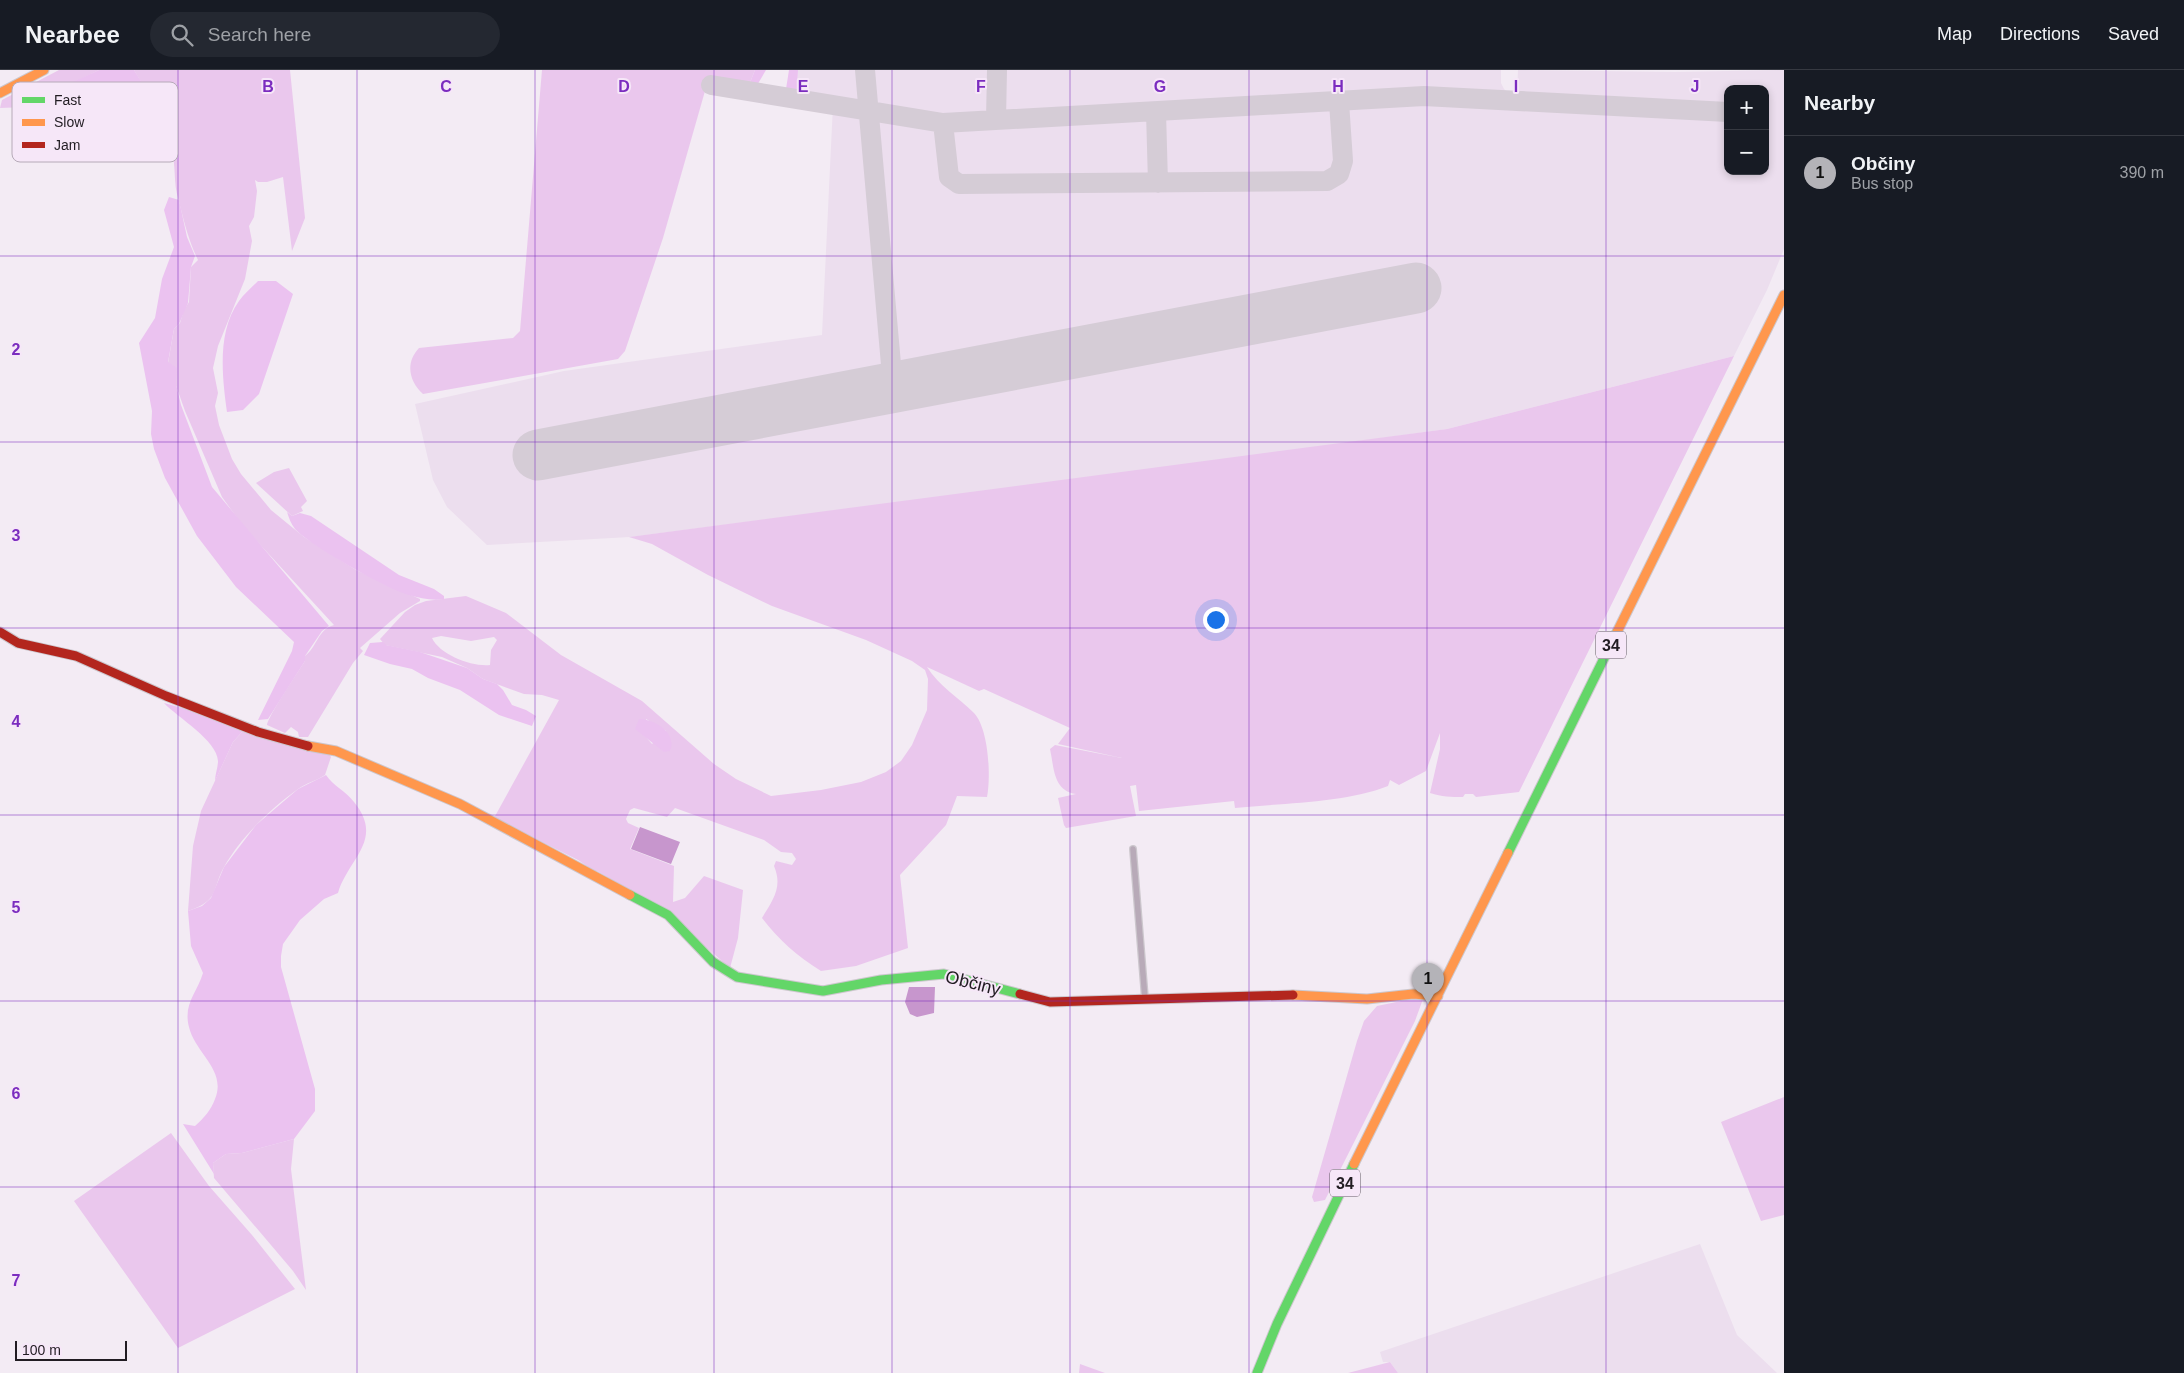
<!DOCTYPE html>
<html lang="en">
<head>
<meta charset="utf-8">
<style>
  :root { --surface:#171b24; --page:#242831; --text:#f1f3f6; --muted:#9ea1a6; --line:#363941; --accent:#b4b3b8 }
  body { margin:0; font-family:Helvetica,sans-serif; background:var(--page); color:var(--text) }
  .controls { position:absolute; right:15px; top:15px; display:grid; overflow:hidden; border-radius:10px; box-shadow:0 2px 8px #0003 }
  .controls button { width:45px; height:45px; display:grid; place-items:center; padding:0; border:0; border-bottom:1px solid var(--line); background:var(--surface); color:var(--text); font:25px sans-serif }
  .scale { position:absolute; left:15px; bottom:12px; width:112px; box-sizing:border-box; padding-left:5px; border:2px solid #211c22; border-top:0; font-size:14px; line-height:18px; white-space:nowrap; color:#211c22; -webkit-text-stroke:4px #f6e7f8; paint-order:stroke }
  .you { position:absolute; left:1215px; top:549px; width:18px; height:18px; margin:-12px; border:4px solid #fff; border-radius:50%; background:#1a73e8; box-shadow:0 0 0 8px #1a73e833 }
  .badge { display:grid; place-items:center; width:32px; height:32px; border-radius:50%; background:var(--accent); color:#111; font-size:16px; font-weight:700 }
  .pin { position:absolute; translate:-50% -41px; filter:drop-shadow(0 1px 2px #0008) }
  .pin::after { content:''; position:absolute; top:26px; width:18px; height:15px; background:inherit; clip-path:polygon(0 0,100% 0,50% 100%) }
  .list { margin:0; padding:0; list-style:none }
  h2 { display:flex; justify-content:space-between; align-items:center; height:65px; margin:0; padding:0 20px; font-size:21px }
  h2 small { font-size:16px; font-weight:400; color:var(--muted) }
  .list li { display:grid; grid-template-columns:32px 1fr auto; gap:15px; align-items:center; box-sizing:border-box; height:75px; padding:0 20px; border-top:1px solid var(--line) }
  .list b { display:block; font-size:19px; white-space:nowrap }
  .list p { margin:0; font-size:16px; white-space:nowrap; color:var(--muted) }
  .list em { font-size:16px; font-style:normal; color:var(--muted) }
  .icon { flex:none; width:28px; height:28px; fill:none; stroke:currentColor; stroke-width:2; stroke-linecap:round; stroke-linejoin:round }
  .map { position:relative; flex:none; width:1784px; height:1303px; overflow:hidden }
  header { display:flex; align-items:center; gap:30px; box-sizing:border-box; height:70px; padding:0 25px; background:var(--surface); border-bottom:1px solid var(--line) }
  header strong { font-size:24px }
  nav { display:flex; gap:28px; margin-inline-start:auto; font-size:18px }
  .search { width:350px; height:45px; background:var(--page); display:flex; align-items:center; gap:12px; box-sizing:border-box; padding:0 18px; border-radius:28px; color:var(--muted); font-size:19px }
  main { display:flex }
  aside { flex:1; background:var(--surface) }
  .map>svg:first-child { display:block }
  .built { fill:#ecdeee; fill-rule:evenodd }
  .green { fill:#eac7ed; fill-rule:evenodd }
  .forest { fill:#ebc2f0 }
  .water { fill:#c796cd }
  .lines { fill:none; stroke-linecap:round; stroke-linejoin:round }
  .taxiway { stroke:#d5ccd6; stroke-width:20 }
  .runway { stroke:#d5ccd6; stroke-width:51 }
  .street-casing { stroke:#ccc7cd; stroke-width:8 }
  .fast-casing { stroke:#ccc7cd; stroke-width:11 }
  .slow-casing { stroke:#ccc7cd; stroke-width:11 }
  .jam-casing { stroke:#ccc7cd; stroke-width:11 }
  .street { stroke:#b8aab8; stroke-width:5.5 }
  .fast { stroke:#63d668; stroke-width:9 }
  .slow { stroke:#ff974d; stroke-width:9 }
  .jam { stroke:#b3261e; stroke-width:9 }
  .grid { fill:none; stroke:#7b2cbf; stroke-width:1; stroke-opacity:0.55 }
  .labels { text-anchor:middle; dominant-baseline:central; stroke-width:4; stroke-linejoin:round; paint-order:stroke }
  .shield { fill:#f6e7f8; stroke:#615962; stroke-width:1 }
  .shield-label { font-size:16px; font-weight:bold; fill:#211c22 }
  .street-label { font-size:18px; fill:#211c22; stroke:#f6e7f8 }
  .key { fill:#f6e7f8; stroke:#b6aab8; stroke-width:1 }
  .key-label { font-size:14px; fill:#211c22 }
  .grid-label { font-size:16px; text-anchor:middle; font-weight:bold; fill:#7b2cbf; stroke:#f6e7f8; stroke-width:4; stroke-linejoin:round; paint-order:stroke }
</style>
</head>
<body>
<header>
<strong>Nearbee</strong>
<div class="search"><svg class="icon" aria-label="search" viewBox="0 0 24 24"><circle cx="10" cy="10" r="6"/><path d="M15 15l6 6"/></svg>Search here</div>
<nav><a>Map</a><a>Directions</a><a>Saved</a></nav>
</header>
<main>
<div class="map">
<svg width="1784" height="1303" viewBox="0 0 1784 1303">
  <rect width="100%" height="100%" fill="#f3ebf4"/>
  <!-- built -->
  <path class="built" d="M798,0H1501V13L1504,19L1508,23L1517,24L1518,0L1675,2L1784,0V179L1767,220L1734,286L1447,359L1166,398L630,467L487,475L447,437L433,410L415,334L564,301L822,265L833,35L803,30L797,19ZM1728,19H1765V101H1728Z
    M1700,1174L1737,1265L1777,1303H1398L1390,1292H1383L1380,1282Z"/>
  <!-- green -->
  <path class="green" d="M59,0H99L26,37L0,38L2,30Z
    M134,0H290L305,148L292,181L283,107L267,112H258L255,110L257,121L254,147L249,156L252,171L245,209L218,276L213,298L218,323L215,336L219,355L232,389L241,404L271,440L304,467L356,500L420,529V531L400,543L360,578L363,581L353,593L308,667H299L298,662L291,657L285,663L267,655C267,648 298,602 305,591V586C317,577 318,559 334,555L243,456L222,427L185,341L168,293L174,259L180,253L184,240L189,232L191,197L198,190C188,170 183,147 177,124C173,107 177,88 168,71L176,70L174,63L159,42Z
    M542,0H755L749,15L709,7L663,168L625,281L618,289L423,324C409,311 405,293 419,278L513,268L520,261Z
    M1734,286L1519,722L1476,727L1473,724H1465L1463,727C1451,727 1442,727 1430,723L1440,679V663L1426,701L1399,715L1390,710L1388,716C1346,733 1282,733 1235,738L1234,731L1139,741L1136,715L1130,716L1136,746L1066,758L1064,755L1058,728L1076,724C1053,721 1054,697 1050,679L1055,675L1122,688L1058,674L1070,658L984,619L979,621L927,597C939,616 958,627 974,643C989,659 991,707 987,727L957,726L946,755L900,805L908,878L856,896L821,901C797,886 779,870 762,848C773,830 783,817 774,796L776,791L792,795L796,789L792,783L781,782L764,770L675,738L667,747L634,738L630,740L626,749L628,753L639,758L630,779L674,796L673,832L685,828L704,806L743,820L738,868L730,898L661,838L597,801H594L578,790L494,748L559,630L542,625L524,624L483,609L467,598L442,587L385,575L380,569L405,542L415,535L426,531L466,526L506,543L561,585L642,631L714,694L736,709L771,726L821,720L861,712L886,702L901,691L912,675L927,640L928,609L925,600L912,591L866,570L772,536L708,505L652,474L629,467L1447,359ZM441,566L471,571L494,567L497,570L491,580L490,595C472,597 440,585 432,568ZM646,649L666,661L652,674L645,666Z
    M289,398L307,431L301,437L303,441L292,446L256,413L274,402Z
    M243,661L329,684L331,687L325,705C316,711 306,713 298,719C270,739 241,767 224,797C211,821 220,830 188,841L193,776L201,741L233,672Z
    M1411,929H1423L1415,951L1325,1130L1314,1132L1312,1127L1357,971L1364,951L1377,936Z
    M1784,1027V1145L1761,1151L1721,1052Z
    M171,1063L209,1116L252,1165L295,1219L178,1278L74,1131Z
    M294,1069L291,1099L306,1220L293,1201L214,1108L213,1093L226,1084L242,1083Z
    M1390,1292L1398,1303H1348Z
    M1080,1294L1105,1303H1079Z"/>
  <!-- forest -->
  <path class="forest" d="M99,0H134L172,60V69L161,74C154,69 153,64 149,58C140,45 128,28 113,21C100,14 85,23 71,18V13Z
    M755,0H766L756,17L749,15Z
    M789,0H798L797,19H786Z
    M169,127L179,130L187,167L195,186L191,197L188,233L179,254L174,259L168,292L177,298L176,314L181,335L212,417L329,556L322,561L305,586V591L268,649L258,650L292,581L294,572L236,517L197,466L165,408L154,379L151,364L152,341L139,273L155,248L162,209L174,177L164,140Z
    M258,211H276L293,224L259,324L243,340L227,342C222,307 217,261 239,231C244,224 252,217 258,211Z
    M287,442L292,446L300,443L311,446L399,505L434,519L444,526V529C432,531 420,528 409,525C389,520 309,475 295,459C291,454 289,448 287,442Z
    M383,572L386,575L420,582L467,598L483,609L497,614L503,620L512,635L526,640L536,646L532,656L499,645L460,620L428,608L412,599L390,594L364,585L370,573Z
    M164,633L230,651L241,657L242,662L233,672L215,711C215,704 218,698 218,691C217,670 178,648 164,633Z
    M639,649C654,649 678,663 670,681L664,682L635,659Z
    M326,705C333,716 346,721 354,732C385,770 348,789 338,823L324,829L300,850L283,874L281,886V897L315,1019V1041L294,1069L242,1083L226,1084L213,1093L214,1104L183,1054L195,1056C204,1048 211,1040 215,1029C227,1000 195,983 189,957C183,934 197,923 203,903L191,876L188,841L202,836L211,828L224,797L256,755L298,719Z"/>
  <!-- water -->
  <path class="water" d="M640,757L680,772L671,794L631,779Z
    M909,917H935L934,943L917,947L910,944L905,932Z"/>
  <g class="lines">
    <!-- taxiway -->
    <path class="taxiway" d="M865,0L893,317
      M711,15L943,53L1424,26L1728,42
      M1156,42L1158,113
      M996,50L997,0
      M943,53L949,107L959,114L1327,111L1339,104L1343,91L1339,32"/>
    <!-- runway -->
    <path class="runway" d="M538,385L1416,218"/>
    <defs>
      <path id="street" d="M1133,779L1145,929"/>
      <path id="fast" d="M1508,783L1617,562
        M630,825L668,845L713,892L737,907L823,921L881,910L944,904L1020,924
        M1257,1303L1277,1254L1354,1094"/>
      <path id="slow" d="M0,23L44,0
        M1617,562L1784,225
        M308,676L336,681L460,734L630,825
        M1293,925L1367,929L1413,924L1438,926
        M1354,1094L1508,783"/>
      <path id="jam" d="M0,562L18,573L76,586L166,626L258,662L308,676
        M1020,924L1050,932L1293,925"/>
    </defs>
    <!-- street casing -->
    <use href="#street" class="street-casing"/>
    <!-- fast casing -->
    <use href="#fast" class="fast-casing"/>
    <!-- slow casing -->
    <use href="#slow" class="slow-casing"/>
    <!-- jam casing -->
    <use href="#jam" class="jam-casing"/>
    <!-- street -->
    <use href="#street" class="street"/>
    <!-- fast -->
    <use href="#fast" class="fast"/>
    <!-- slow -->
    <use href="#slow" class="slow"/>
    <!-- jam -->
    <use href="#jam" class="jam"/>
  </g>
  <!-- grid -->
  <path class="grid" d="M178,0V1303M357,0V1303M535,0V1303M714,0V1303M892,0V1303M1070,0V1303M1249,0V1303M1427,0V1303M1606,0V1303M0,186H1784M0,372H1784M0,558H1784M0,745H1784M0,931H1784M0,1117H1784"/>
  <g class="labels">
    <!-- shield labels -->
    <g class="shield">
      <rect x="1596" y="561.5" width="30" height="27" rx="4"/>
      <rect x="1330" y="1099.5" width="30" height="27" rx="4"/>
    </g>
    <g class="shield-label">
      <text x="1611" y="575">34</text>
      <text x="1345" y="1113">34</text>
    </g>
    <!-- street labels -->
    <g class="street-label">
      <text transform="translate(973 913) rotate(14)">Občiny</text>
    </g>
  </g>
  <!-- legend -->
  <rect x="12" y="12" width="166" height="80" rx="8" class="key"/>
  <rect x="22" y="27" width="23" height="6" fill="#63d668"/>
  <rect x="22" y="49" width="23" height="7" fill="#ff974d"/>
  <rect x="22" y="72" width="23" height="6" fill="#b3261e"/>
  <g class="key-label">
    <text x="54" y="35">Fast</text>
    <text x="54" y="57">Slow</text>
    <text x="54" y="80">Jam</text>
  </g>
  <g class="grid-label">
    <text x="268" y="22">B</text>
    <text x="446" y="22">C</text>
    <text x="624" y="22">D</text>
    <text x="803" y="22">E</text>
    <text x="981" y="22">F</text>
    <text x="1160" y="22">G</text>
    <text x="1338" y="22">H</text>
    <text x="1516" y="22">I</text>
    <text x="1695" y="22">J</text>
    <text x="16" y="285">2</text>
    <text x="16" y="471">3</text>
    <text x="16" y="657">4</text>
    <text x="16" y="843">5</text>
    <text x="16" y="1029">6</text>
    <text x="16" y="1216">7</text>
  </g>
</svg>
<div class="controls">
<button>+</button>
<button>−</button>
</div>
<div class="scale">100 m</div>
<div class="you"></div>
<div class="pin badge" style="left:1428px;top:934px">1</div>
</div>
<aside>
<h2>Nearby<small></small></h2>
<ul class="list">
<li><span class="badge">1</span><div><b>Občiny</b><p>Bus stop</p></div><em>390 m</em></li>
</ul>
</aside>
</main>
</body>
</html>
